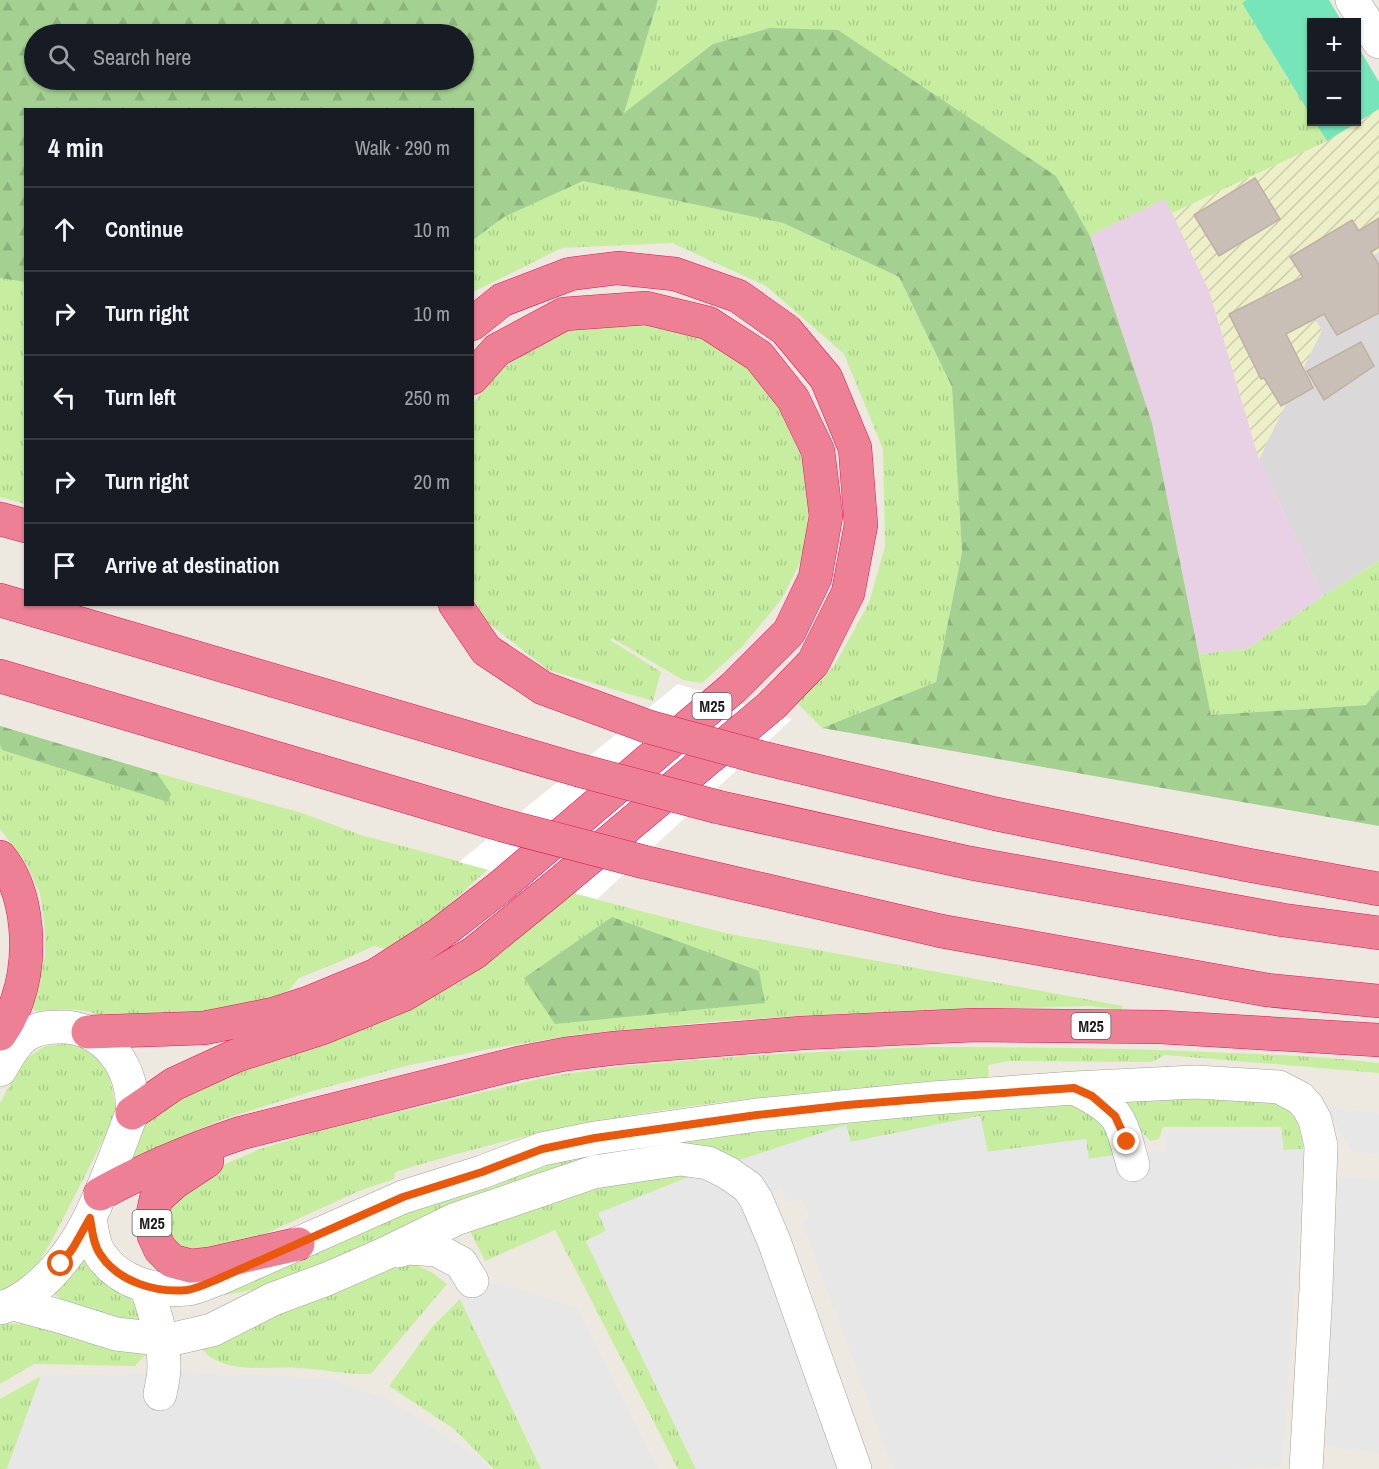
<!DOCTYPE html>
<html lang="en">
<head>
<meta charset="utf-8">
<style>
  :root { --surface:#171b24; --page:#20242c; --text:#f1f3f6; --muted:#9ea1a6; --line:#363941 }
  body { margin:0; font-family:"Archivo Narrow",sans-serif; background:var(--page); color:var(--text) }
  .controls { position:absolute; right:18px; top:18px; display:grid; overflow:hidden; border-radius:0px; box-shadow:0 2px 4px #0004 }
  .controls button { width:54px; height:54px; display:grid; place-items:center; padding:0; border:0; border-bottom:2px solid var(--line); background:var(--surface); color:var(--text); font:30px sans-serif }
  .stop { position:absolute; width:18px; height:18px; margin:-14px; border:4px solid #ea580c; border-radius:50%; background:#fff }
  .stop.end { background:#ea580c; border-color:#fff; box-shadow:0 2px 6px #0008 }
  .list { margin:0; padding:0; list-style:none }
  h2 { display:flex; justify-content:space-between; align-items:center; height:78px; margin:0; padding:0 24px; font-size:26px }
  h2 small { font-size:20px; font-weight:400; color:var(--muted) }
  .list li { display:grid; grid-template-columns:39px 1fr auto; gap:18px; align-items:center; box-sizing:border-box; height:84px; padding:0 24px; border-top:2px solid var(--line) }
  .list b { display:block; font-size:22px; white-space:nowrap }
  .list em { font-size:20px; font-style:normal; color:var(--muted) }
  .icon { flex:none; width:33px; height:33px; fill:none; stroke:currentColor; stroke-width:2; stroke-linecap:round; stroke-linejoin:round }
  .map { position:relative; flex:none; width:1379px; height:1469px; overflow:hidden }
  .search { position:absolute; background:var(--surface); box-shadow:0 2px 4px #0004; left:24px; top:24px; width:450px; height:66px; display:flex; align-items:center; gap:15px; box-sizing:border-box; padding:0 21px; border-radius:33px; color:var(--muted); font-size:22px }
  .panel { position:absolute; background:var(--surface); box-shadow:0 2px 4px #0004; left:24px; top:108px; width:450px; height:498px; border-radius:0px }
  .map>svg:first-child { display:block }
  .residential { fill:#dad8d8 }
  .industrial { fill:#e8d1e4 }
  .farmland { fill:url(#farmland-furrows) }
  .grass { fill:url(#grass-tufts) }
  .forest { fill:url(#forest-firs); fill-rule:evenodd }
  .pitch { fill:#76e5b9 }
  .parking { fill:#e7e7e7 }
  .pier { fill:#fff }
  .building { fill:#cabfb6; stroke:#c1afa1; stroke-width:1.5 }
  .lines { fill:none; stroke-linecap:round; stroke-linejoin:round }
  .minor-casing { stroke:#a2a2a2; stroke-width:34 }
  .highway-casing { stroke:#e4155d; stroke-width:34 }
  .minor { stroke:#fff; stroke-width:33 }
  .highway { stroke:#ed8095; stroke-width:33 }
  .highway-bridge-casing { stroke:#e4155d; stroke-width:34; stroke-linecap:butt }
  .highway-bridge { stroke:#ed8095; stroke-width:33 }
  .route { stroke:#ea580c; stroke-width:8 }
  .labels { text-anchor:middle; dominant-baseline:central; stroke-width:6; stroke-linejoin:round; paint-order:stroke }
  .shield { fill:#fff; stroke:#5f5f5f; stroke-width:1.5 }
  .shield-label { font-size:16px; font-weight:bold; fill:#1b1b1b }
</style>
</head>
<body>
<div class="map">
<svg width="1379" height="1469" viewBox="0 0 1379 1469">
  <defs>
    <pattern id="farmland-furrows" width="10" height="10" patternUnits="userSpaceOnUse" patternTransform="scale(1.5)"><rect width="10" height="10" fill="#edefc9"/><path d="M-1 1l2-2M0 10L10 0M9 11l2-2" fill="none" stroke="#cbccac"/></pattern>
    <pattern id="grass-tufts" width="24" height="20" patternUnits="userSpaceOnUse" patternTransform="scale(1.5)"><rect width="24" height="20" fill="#c7eea0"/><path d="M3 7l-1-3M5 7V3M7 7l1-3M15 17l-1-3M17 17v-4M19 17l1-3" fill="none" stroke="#aacc89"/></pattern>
    <pattern id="forest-firs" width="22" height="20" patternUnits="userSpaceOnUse" patternTransform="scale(1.5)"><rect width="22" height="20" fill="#a4d191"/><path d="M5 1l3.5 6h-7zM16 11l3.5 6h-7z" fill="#8db37c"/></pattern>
  </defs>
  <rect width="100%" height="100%" fill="#eee9e0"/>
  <!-- residential -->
  <path class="residential" d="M1379,252V561L1323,596L1259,459L1322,330L1300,300Z"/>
  <!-- industrial -->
  <path class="industrial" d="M1165,198L1209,290L1259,459L1323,596L1247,649L1199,654L1152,423L1090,236Z"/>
  <!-- farmland -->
  <path class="farmland" d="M1379,109V252L1300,300L1322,330L1259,459L1209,290L1172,213L1327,141Z"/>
  <!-- grass -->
  <path class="grass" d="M658,0H1246L1242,3L1311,116L1312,122H1315L1327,141L1172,213L1164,199L1090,236L1056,176L623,114Z
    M583,181L783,223L899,277L952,387L962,552L936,682L822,728L797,703L834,666L869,603L885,546L883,449L844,354L766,286L672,243L562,248L473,292L472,240L504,217Z
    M0,278L25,282V504L0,497Z
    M640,321L693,333L740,360L778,400L802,449L810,503L803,557L781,600L742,647L702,683L683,680L612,638L610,640L661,672L653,701L548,670L486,621L473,597L472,405L494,376L534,345L585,325Z
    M1379,561V689L1366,705L1211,715L1199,654L1247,649L1323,596Z
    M0,726L157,773L302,813L361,835L488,869L413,938L392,951L374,946L339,962L299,978L284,996L228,1009L109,1021C88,1005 60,1010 35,1011L29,1004L33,997L45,956V930L40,894L26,863L0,829Z
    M572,893L725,933L1123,1006L1121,1010L1089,1006L840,1014L720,1021L575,1035L489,1049L410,1065L316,1090L221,1120L172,1141L128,1167L145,1122L190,1081L386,1019L463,981Z
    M73,1043L97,1053L109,1074L117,1113L52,1240L28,1280L0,1292V1103L24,1060L45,1046Z
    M920,1047C1025,1047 1129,1048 1234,1053C1282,1055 1331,1057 1379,1063V1073L1165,1055L1152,1062L1008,1061L988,1065L989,1078C845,1089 700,1099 559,1129C504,1140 449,1156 395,1172L394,1179L359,1191L252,1240L235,1244L184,1251L172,1239L168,1225L169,1213L175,1198L218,1167L260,1149L322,1130L551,1076L623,1066L757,1055Z
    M1275,1096L1301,1123L1303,1149L1283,1150L1281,1127H1163L1159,1139L1150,1141L1114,1100Z
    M1065,1098L1108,1125L1116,1155L1088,1159L1086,1139L987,1152L980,1116L851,1142L846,1125L734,1162L692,1154L284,1284L225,1295L224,1287L469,1183L553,1158L805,1120Z
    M668,1171L691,1176L599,1213L606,1231L586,1241L696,1469H678L555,1230L485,1261L470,1231L539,1195Z
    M76,1254L87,1258L108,1280L142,1309L148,1329L70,1306L54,1294Z
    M412,1263L433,1273L447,1284L371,1374C347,1375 322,1369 298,1368C272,1366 244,1372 220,1362C210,1358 205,1353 199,1345L364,1269Z
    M460,1299L541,1469H494L454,1429L389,1386L432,1327Z
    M55,1321L153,1347L135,1366L34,1364L0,1384V1323L22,1324Z
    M41,1376L7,1469H0V1399Z"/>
  <!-- forest -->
  <path class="forest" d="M0,0H658L624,113L713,44L770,28L838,30L1056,176L1090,236L1152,423L1211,715L1366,705L1379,689V826L822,728L936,682L962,552L952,387L899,277L783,223L583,181L504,217L473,240L472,110H26L25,282L0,278ZM464,34V80H34V34Z
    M0,726L157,773L171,794L168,802L2,750L0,745Z
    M612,917L759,971L765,1003L555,1024L524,978Z"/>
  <!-- pitch -->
  <path class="pitch" d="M1246,0H1329L1342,22H1312L1311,116L1242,3Z
    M1357,45L1379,82V109L1327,141L1315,122H1356Z"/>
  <!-- parking -->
  <path class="parking" d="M1328,1108L1379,1113V1154L1351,1151Z
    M980,1116L988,1152L1086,1139L1089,1159L1158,1151L1165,1152L1164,1132L1282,1131L1283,1150L1303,1149L1302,1183L1282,1467L1217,1469H893L802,1222L809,1218L802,1198L787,1202L781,1188L764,1193L734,1162L846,1125L851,1142Z
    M706,1171L746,1199L841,1469H696L586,1241L606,1231L598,1213Z
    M1338,1176L1379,1180V1453L1326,1446L1330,1366L1328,1342L1334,1278Z
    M496,1282L577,1308L658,1469H542L460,1299Z
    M183,1372L328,1378L386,1398L484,1461L489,1469H7L41,1376Z"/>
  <!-- pier -->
  <path class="pier" d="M678,684L792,719L597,899L459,862Z"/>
  <!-- building -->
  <path class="building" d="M1255,178L1280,219L1219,256L1194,215Z
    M1379,218V247L1371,252L1379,265V313L1337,335L1324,314L1286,334L1313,388L1281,406L1264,378L1261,379L1229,314L1303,277L1290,257L1352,220L1359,231Z
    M1361,342L1374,366L1324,400L1307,371Z"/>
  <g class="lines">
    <defs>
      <path id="minor" d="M1352,0L1379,42
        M0,1070C8,1057 15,1042 28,1034C38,1028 47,1027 59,1027C105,1025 136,1070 132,1113C107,1176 88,1248 32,1291C22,1299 12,1305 0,1308
        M1074,1088C1089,1095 1104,1103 1115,1115C1124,1126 1129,1151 1133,1165
        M90,1218C92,1229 93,1244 100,1254C118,1282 156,1293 187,1289C198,1288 208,1282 218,1279L403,1197L482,1172L542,1149L595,1138L757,1115L933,1098L1074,1088L1196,1082L1279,1087L1300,1098L1308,1107L1315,1120L1321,1146L1316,1289L1306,1469
        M398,1251L408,1248L437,1250L461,1263L472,1281
        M146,1286C154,1310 164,1340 164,1366C164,1375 162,1385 160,1394
        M14,1304L62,1317L116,1334L160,1339H173L212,1330L273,1299L327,1279L384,1254L456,1219L594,1172L680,1159L708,1163L728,1173L748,1187L756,1199L774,1241L855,1469"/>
      <path id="highway" d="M0,519L26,526
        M0,600L578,770
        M455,604L486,650L543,688L649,727
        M0,676L502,825
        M759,757L996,814L1248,865L1379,889
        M718,807L970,863L1283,920L1379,933
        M0,857C30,894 32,958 17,1001C13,1013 7,1024 0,1034
        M644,862L941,931L1267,990L1379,1001
        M88,1032L204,1028L274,1014L308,1003L376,975L438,935L500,887L733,688L789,632L815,578L826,516L818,451L793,399L759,356L708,323L646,308L564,314L497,350L472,378
        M132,1113L174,1084L235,1056L322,1028L403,995L474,953L555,887L771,706L813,663L848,593L861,525L855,448L826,378L786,330L738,296L675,274L618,268L570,274L502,300L472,324
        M207,1161L175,1182L156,1199L152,1218L154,1236L160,1249L172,1261L191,1266L209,1264L298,1244
        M100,1194C145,1169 193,1149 241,1133L519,1063L566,1054L616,1048L802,1033L975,1025L1161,1027L1379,1040"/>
    </defs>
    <!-- minor casing -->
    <use href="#minor" class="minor-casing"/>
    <!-- highway casing -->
    <use href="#highway" class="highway-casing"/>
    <!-- minor -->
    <use href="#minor" class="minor"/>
    <!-- highway -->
    <use href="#highway" class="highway"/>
    <defs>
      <path id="highway-bridge" d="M649,727L759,757
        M578,770L718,807
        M502,825L644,862"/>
    </defs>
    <!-- highway-bridge casing -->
    <use href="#highway-bridge" class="highway-bridge-casing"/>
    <!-- highway-bridge -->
    <use href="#highway-bridge" class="highway-bridge"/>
  </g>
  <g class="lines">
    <!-- route -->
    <path class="route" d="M61,1264L73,1248L90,1218C92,1229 93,1244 100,1254C118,1282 156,1293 187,1290C198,1288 208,1283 218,1279L403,1197L482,1172L542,1149L595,1138L757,1115L847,1105L933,1098L1074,1088L1092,1096L1115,1116L1127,1142"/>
  </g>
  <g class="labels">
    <!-- shield labels -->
    <g class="shield">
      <rect x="692.5" y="693" width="39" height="26" rx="4.5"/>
      <rect x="1071.5" y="1013" width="39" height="26" rx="4.5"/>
      <rect x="132.5" y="1210" width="39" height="26" rx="4.5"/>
    </g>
    <g class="shield-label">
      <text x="712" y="706">M25</text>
      <text x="1091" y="1026">M25</text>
      <text x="152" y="1223">M25</text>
    </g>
  </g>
</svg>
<div class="controls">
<button>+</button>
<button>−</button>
</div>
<div class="stop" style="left:61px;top:1264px"></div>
<div class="stop end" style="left:1127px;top:1142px"></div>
<div class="search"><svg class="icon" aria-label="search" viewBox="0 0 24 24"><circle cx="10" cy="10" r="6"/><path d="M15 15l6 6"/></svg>Search here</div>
<section class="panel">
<h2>4 min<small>Walk · 290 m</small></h2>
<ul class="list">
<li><svg class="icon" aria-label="ahead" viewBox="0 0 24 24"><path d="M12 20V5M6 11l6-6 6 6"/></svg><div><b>Continue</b></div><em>10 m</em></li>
<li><svg class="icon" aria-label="right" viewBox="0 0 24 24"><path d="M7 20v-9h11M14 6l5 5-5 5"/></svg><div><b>Turn right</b></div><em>10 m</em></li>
<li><svg class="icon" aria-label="left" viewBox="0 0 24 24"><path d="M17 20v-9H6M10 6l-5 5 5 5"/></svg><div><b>Turn left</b></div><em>250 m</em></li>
<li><svg class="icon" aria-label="right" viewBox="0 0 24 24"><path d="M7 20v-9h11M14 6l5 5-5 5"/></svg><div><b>Turn right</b></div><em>20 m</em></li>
<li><svg class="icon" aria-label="arrive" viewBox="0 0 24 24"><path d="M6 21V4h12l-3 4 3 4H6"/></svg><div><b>Arrive at destination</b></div></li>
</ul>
</section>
</div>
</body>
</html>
